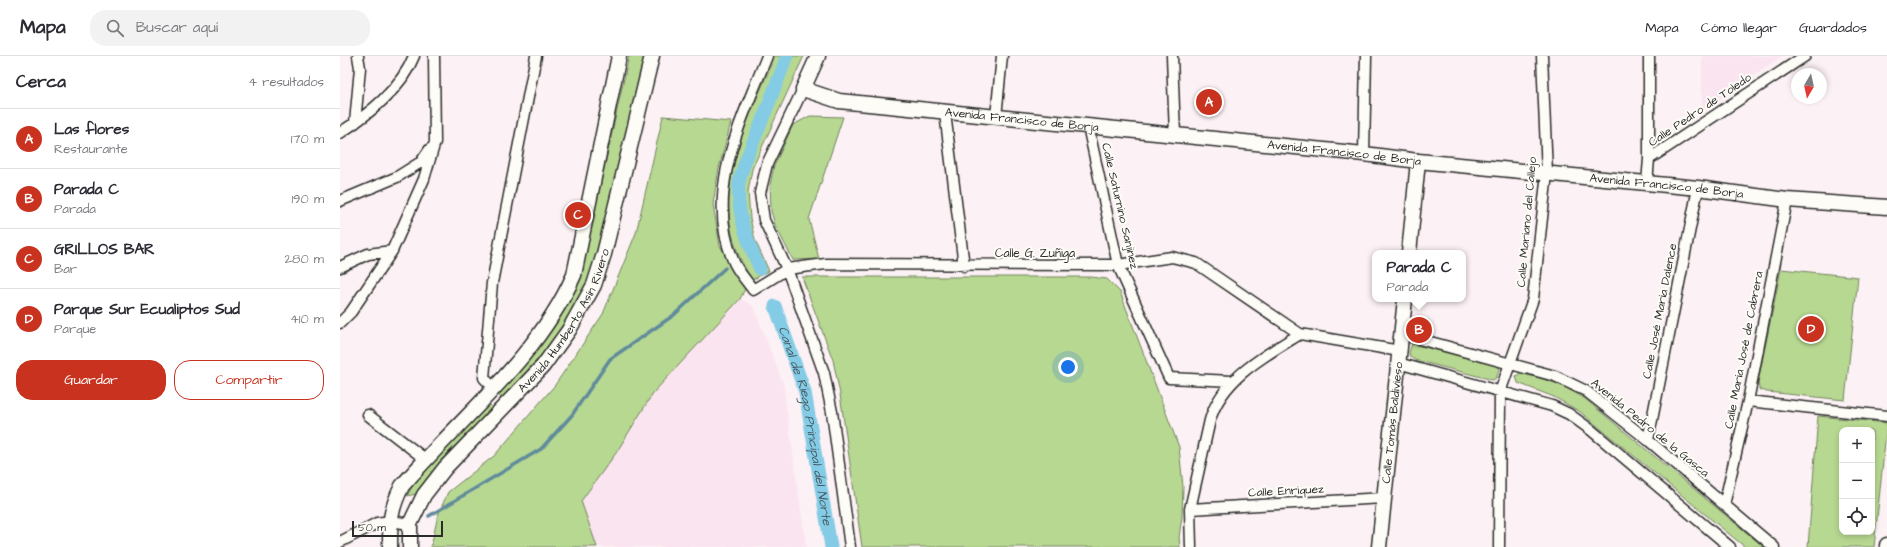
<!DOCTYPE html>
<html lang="es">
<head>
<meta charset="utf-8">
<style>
  :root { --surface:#fff; --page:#f2f2f3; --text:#2b2b33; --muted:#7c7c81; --line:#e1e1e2; --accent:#c8321e }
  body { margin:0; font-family:"Architects Daughter",sans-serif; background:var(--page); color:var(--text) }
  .controls { position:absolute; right:12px; bottom:12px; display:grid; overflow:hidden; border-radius:8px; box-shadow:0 2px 6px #0003 }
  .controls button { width:36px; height:36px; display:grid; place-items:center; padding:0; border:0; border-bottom:1px solid var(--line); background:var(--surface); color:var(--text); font:20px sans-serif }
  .compass { position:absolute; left:1451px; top:12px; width:36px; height:36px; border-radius:50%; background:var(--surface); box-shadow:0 2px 6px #0003; rotate:189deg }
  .scale { position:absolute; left:12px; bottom:10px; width:91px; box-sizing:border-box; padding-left:4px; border:2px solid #2b2b2b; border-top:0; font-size:11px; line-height:14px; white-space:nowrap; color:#2b2b2b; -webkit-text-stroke:3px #fdfcf7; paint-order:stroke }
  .you { position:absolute; left:728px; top:311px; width:14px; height:14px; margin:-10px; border:3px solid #fff; border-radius:50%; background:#1a73e8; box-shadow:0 0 0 6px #1a73e833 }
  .badge { display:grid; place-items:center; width:26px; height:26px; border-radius:50%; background:var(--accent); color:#fff; font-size:13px; font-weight:700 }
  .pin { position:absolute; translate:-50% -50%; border:2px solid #fff; box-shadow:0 1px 4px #0006 }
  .popup { position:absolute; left:1032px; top:194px; width:94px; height:52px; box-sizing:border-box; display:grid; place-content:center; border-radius:8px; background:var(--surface); filter:drop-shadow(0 1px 3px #0005); font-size:13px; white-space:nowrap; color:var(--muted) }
  .popup b { font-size:15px; color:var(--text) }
  .popup::after { content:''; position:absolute; left:50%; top:100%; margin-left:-8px; border:8px solid transparent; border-top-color:var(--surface) }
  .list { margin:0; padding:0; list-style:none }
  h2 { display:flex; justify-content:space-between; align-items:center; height:52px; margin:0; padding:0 16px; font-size:17px }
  h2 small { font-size:13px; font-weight:400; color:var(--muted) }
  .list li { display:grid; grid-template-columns:26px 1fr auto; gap:12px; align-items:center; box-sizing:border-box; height:60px; padding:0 16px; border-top:1px solid var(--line) }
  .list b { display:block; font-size:15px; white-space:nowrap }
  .list p { margin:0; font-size:13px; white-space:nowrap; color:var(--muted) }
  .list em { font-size:13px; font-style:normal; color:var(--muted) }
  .actions { display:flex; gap:8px; padding:12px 16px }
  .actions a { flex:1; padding:9px 0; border:1px solid var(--accent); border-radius:16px; text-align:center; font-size:14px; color:var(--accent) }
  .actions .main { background:var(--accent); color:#fff }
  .icon { flex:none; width:22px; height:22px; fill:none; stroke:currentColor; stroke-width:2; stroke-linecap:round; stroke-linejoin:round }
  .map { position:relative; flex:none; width:1547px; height:491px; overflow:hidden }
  header { display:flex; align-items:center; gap:24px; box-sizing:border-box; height:56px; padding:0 20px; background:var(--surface); border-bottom:1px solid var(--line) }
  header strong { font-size:19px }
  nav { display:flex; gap:22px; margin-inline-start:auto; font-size:14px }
  .search { width:280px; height:36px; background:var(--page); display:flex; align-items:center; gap:10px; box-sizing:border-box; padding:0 14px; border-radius:16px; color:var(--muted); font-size:15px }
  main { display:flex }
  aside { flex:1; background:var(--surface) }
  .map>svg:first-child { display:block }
  .built { fill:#fae4f0 }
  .green { fill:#b7d891; stroke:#71825e; fill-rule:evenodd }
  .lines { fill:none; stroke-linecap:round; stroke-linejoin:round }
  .stream { stroke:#608b9b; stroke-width:3.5 }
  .canal { stroke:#84cbe5; stroke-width:13 }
  .street-casing { stroke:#2b2b2b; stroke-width:13 }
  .secondary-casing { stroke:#2b2b2b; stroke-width:17 }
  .street { stroke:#fdfcf7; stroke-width:10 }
  .secondary { stroke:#fdfcf7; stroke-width:14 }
  .labels { text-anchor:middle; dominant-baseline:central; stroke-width:4; stroke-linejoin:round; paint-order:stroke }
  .street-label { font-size:12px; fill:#2b2b2b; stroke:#fdfcf7 }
  .water-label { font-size:13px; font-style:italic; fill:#465b63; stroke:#fdfcf7 }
</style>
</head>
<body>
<header>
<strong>Mapa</strong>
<div class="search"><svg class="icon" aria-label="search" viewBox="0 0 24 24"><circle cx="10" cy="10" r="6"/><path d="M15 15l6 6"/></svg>Buscar aquí</div>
<nav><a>Mapa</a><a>Cómo llegar</a><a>Guardados</a></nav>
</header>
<main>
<aside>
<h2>Cerca<small>4 resultados</small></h2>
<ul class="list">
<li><span class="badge">A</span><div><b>Las flores</b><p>Restaurante</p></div><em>170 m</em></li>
<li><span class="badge">B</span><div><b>Parada C</b><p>Parada</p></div><em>190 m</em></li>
<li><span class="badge">C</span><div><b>GRILLOS BAR</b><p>Bar</p></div><em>280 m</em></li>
<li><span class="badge">D</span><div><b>Parque Sur Ecualiptos Sud</b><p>Parque</p></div><em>410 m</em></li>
</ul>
<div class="actions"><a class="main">Guardar</a><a>Compartir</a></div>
</aside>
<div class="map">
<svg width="1547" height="491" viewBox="0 0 1547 491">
  <rect width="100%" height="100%" fill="#fcf1f4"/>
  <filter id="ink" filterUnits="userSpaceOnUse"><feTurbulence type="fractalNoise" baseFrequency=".025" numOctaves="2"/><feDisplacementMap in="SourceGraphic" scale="8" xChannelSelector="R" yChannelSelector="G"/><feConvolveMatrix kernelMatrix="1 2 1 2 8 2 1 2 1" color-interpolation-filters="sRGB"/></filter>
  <g filter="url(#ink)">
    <!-- built -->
    <path class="built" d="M1362,0H1442L1362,54Z
      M400,243L413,250L443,327L466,491H91L343,293Z"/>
    <!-- green -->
    <path class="green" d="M289,0H304L254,212L241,240L211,288L162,343L156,337C190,299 223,264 241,217Z
      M435,0H464L412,113L408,136L410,162L415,184L429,215L412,224C407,215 401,206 398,197C371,130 410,61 435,0Z
      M323,60L391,66L379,112L373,148L380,190L406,231L400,243L313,337L276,397L241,445L257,491H91L98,459L108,436L154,400L215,329L263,258L296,177Z
      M470,60L503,61L469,163L479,203L453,204L435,169L431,155L430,129L434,110L453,69Z
      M1441,213L1518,221L1505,344L1427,336L1419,333L1418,326Z
      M462,221H751L767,223L780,236L839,391L843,431L842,461L839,481L840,491H522L500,338L493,304Z
      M1072,288L1156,309L1160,313L1156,322L1153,324L1075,304L1070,301L1069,296Z
      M1182,316L1221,329L1244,342L1424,491H1405L1239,355L1214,341L1178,327L1176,320Z
      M149,348L153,353L122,385L76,438L67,440C84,406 122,375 149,348Z
      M1478,360L1547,367L1534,491H1468ZM1502,374H1532V476H1502Z"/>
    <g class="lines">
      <!-- stream -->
      <path class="stream" d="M89,460L201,393L232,359L270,303L334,259L385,212"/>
      <!-- canal -->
      <g class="canal">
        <path d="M420,213C408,187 396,157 399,128C401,113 409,96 415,82C426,55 437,27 447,0"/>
        <path id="s1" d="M435,250L465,336L491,491"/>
      </g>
      <defs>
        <path id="street" d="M427,0C402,64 364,135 393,204C397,215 407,225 413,234L447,213L486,208L778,209L832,201L856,207L960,278
          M832,0L835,79
          M463,33L427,108L420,137L424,164L447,213L484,317L492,356L510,491
          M605,57L624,210
          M656,61L662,0
          M15,67L20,12L18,0
          M748,70L778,209L829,322L892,325
          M0,77C29,58 61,33 74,0
          M1024,98L1026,0
          M1309,103L1465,0
          M1307,127L1309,103V0
          M0,145L57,121L81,106L90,93
          M0,211L28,198L52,195
          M0,267L11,256L52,195L84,123L95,86L94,0
          M1061,278L1215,320L1246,335L1308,384L1434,491
          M1058,307L1212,350L1229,358L1251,374L1390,491
          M153,331L144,322L152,227L196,0
          M1408,345L1547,360
          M28,359L85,403
          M1308,384L1358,132
          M1384,449L1408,345L1447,144
          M850,453L1044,442
          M0,486L37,467L50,465L70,468
          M851,491L850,453L870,364C882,322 926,299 960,278L1060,295
          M1159,491L1160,336L1193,243L1207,117L1202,0"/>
        <g id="secondary">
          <path id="s2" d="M478,0L463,33L499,45L1024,98L1078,105L1358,132L1447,144L1547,151"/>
          <path d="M1069,197L1078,105"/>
          <path d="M50,491C50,465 50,454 62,430C120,362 197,303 234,219L279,0"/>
          <path id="s3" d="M70,491V468L84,439L105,412L203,310L229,274L254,229L264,198L312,0"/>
          <path id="s4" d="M1039,491L1065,243"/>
          <path d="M1547,491V489"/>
        </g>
      </defs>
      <!-- street casing -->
      <use href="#street" class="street-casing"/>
      <!-- secondary casing -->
      <use href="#secondary" class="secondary-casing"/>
      <!-- street -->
      <use href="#street" class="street"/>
      <!-- secondary -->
      <use href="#secondary" class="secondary"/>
    </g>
  </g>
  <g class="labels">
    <!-- street labels -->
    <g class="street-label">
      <text transform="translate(1360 54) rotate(-34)">Calle Pedro de Toledo</text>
      <text stroke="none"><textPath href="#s2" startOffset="258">Avenida Francisco de Borja</textPath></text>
      <text stroke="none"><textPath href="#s2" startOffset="582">Avenida Francisco de Borja</textPath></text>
      <text stroke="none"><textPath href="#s2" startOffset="906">Avenida Francisco de Borja</textPath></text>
      <text transform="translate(780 150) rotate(77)">Calle Saturnino Sanjinez</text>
      <text transform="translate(1187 166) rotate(-85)">Calle Mariano del Callejo</text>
      <text x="695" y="197">Calle G. Zuñiga</text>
      <text transform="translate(1320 255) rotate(-79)">Calle José María Dalence</text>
      <text stroke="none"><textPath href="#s3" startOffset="281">Avenida Humberto Asín Rivero</textPath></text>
      <text transform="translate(1404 294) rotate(-79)">Calle María José de Cabrera</text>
      <text stroke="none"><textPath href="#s4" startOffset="125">Calle Tomás Baldivieso</textPath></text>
      <text transform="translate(1310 372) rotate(39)">Avenida Pedro de la Gasca</text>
      <text transform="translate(946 435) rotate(-3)">Calle Enriquez</text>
    </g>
    <!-- water labels -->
    <g class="water-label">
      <text stroke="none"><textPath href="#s1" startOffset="124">Canal de Riego Principal del Norte</textPath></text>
    </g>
  </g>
</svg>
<div class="controls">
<button>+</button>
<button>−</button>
<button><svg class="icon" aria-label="locate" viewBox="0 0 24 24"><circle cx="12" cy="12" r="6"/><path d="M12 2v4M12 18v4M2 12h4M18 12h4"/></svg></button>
</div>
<svg class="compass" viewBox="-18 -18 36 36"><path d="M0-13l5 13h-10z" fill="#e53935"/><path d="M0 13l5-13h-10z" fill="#7c7c81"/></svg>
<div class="scale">50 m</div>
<div class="you"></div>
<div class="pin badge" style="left:869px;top:46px">A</div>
<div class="pin badge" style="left:1079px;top:274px">B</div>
<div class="popup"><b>Parada C</b>Parada</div>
<div class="pin badge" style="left:238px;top:159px">C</div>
<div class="pin badge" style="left:1471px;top:273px">D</div>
</div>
</main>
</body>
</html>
